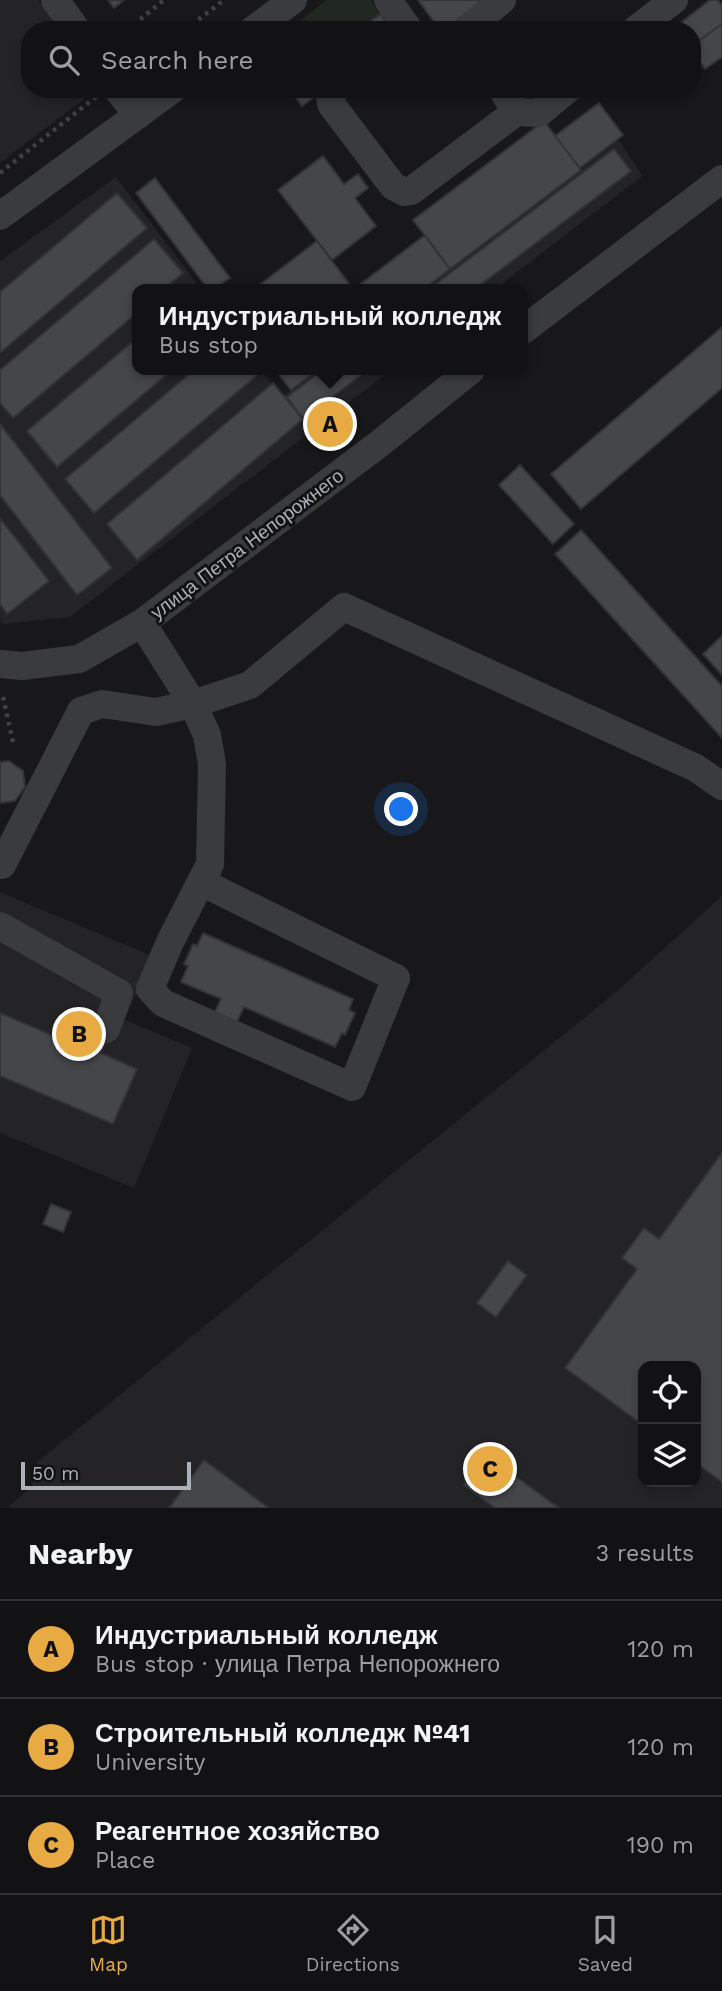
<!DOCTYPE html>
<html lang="en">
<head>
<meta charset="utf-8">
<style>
  :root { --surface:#121214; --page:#1f2022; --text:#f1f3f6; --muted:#9c9ea0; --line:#313234; --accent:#e8aa43 }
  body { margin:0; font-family:"Work Sans",sans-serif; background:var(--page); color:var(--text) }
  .controls { position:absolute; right:21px; bottom:21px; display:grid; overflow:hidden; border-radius:14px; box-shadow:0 4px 10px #0003 }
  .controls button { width:63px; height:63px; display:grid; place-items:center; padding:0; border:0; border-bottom:2px solid var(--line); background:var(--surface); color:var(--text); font:35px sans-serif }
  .scale { position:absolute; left:21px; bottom:18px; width:170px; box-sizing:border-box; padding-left:7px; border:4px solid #abb0b9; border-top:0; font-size:19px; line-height:24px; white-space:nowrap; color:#abb0b9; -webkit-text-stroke:5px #131315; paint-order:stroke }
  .you { position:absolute; left:402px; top:810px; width:24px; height:24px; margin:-18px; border:5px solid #fff; border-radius:50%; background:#1a73e8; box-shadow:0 0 0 10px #1a73e833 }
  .badge { display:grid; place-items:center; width:46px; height:46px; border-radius:50%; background:var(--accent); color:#111; font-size:23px; font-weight:700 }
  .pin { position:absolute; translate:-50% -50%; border:4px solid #fff; box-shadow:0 2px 7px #0006 }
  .popup { position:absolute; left:132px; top:284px; width:396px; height:91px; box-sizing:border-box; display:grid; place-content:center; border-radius:14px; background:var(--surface); filter:drop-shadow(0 2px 5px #0005); font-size:23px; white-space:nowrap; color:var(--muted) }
  .popup b { font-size:26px; color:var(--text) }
  .popup::after { content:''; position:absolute; left:50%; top:100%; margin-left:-14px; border:14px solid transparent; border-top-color:var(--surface) }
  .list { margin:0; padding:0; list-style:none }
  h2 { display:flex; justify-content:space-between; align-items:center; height:91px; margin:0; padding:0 28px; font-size:30px }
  h2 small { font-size:23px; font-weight:400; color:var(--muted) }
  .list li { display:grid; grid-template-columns:46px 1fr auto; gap:21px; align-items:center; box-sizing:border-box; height:98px; padding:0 28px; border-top:2px solid var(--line) }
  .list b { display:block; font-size:26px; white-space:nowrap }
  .list p { margin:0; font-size:23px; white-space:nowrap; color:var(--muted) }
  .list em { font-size:23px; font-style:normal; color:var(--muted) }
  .icon { flex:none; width:38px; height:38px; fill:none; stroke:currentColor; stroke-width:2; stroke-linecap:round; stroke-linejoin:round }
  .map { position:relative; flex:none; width:722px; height:1508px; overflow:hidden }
  .search { position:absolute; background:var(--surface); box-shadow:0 4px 10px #0003; left:21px; right:21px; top:21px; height:77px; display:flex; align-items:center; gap:18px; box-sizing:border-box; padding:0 24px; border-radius:28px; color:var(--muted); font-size:26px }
  .sheet { height:385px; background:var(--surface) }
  nav { display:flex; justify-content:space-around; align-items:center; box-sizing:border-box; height:98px; border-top:2px solid var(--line); background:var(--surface); font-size:19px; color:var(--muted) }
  nav a { display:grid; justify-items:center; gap:4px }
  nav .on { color:var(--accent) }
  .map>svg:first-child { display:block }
  .built { fill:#242427; fill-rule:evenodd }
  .green { fill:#202821 }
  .building { fill:#45464a; stroke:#323336; stroke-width:2 }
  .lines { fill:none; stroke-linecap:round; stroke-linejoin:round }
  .path { stroke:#404246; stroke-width:4.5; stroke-dasharray:3.5 5; stroke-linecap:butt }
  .minor { stroke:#3a3b3f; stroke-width:28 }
  .labels { text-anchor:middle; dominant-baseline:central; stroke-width:6; stroke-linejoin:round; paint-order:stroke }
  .street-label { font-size:19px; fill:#abb0b9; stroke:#131315 }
</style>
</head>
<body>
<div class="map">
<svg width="722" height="1508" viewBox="0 0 722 1508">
  <rect width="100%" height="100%" fill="#18181a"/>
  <!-- built -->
  <path class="built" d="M0,0H38L62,30H30V89H97L0,163Z
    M619,140L642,176L495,289H424Z
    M116,177L201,289H138V370H261L282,397L318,370H391L70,617L3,624L0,620V261Z
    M0,892L152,956L125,1020L192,1048L134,1188L0,1133Z
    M722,896V1508H7L32,1487L36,1463L616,992ZM643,1366H696V1482H643Z"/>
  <!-- green -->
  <path class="green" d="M327,0H371L380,14L359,30H288Z"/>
  <!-- building -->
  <path class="building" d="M108,0H124L114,8Z
    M418,0H483L445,30H440Z
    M710,0H718L722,6V24L692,46V30H675L674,28Z
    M380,14L393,30H359Z
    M722,24V57L705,69L692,53V46Z
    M290,89H325L302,106Z
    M599,103L623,135L580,168L555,136Z
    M544,121L581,170L450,269L413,220Z
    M614,149L631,171L475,289H429Z
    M323,156L344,184L358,174L368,188L355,198L376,226L332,260L278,190Z
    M155,178L230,278L214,289H208L136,193Z
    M117,193L147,228L0,353V292Z
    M425,235L450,269L424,289H354Z
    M154,239L183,273L164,289H138V312L13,418L0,403V370Z
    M317,241L353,289H254Z
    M722,327V388L581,509L551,474Z
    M138,337V370H172L57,467L27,431Z
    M194,370L262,371L94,513L65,479Z
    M275,370H318L291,390Z
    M322,370H368L303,419L287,397Z
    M273,383L303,419L137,560L107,524Z
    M0,424L112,568L77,595L0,495Z
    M520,465L574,524L553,544L499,485Z
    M0,518L49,581L7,614L0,604Z
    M581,530L722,686V738L555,554Z
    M722,636V675L703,654Z
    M9,761L23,771L25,787L15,801L0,803V762Z
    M203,933L353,999L349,1010L355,1013L345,1035L342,1033L335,1047L244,1007L237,1022L215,1012L221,999L181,982L188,966L184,964L193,944L197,946Z
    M0,1013L82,1048L91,1028L109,1036L101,1053L137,1069L113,1124L0,1076Z
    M722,1153V1482L696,1463V1366H643V1425L565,1368L637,1269L622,1258L644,1228L659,1239Z
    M722,1153V1482L696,1463V1366H643V1425L565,1368L637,1269L622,1258L644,1228L659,1239Z
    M51,1204L71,1212L63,1232L43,1224Z
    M508,1261L527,1275L496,1317L477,1303Z
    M485,1454L559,1508H495L463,1485Z
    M204,1460L269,1508H169Z"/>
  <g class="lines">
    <!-- path -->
    <path class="path" d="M127,30L164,0
      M185,30L224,0
      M0,173L97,96
      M3,697L13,742"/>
    <!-- minor -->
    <path class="minor" d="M55,0L77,30
      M388,0L409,30
      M253,30L293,0
      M466,30L502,0
      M635,30L674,0
      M117,89L138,115
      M336,89L330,94L331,104L393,186L404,192L411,191L516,112L502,89
      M516,112L539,113L568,89
      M0,216L173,89
      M522,331L722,179
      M142,623L193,704L207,735L212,764L210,864L170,942L150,989L163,1003L352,1087L396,978L201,882
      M0,664L22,666L79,659L142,623L379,444L471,370
      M2,865L81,711L102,704L156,712L193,704L250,685L344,607L696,768L722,786
      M0,926L119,993L106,1029"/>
  </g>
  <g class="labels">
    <!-- street labels -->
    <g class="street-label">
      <text transform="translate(247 544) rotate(-37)">улица Петра Непорожнего</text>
    </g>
  </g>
</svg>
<div class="controls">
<button><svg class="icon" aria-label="locate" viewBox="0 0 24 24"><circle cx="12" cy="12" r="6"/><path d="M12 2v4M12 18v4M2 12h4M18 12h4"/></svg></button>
<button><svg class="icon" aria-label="layers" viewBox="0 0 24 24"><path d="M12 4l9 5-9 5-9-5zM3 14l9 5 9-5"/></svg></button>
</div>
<div class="scale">50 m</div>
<div class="you"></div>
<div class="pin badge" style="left:330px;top:424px">A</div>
<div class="popup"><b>Индустриальный колледж</b>Bus stop</div>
<div class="pin badge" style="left:79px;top:1034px">B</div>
<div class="pin badge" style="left:490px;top:1469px">C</div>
<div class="search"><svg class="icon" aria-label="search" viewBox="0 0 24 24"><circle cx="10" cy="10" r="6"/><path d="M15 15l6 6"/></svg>Search here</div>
</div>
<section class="sheet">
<h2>Nearby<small>3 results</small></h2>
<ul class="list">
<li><span class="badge">A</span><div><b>Индустриальный колледж</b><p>Bus stop · улица Петра Непорожнего</p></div><em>120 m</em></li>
<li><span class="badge">B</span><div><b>Строительный колледж №41</b><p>University</p></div><em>120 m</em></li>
<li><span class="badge">C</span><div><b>Реагентное хозяйство</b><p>Place</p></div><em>190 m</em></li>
</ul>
</section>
<nav>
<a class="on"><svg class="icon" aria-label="map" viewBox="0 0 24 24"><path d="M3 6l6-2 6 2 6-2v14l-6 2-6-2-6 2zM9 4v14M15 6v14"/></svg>Map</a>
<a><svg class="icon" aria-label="directions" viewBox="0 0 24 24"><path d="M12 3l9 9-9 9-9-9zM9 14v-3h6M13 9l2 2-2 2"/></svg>Directions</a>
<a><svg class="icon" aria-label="saved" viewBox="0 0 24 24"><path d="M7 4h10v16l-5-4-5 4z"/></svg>Saved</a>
</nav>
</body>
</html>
